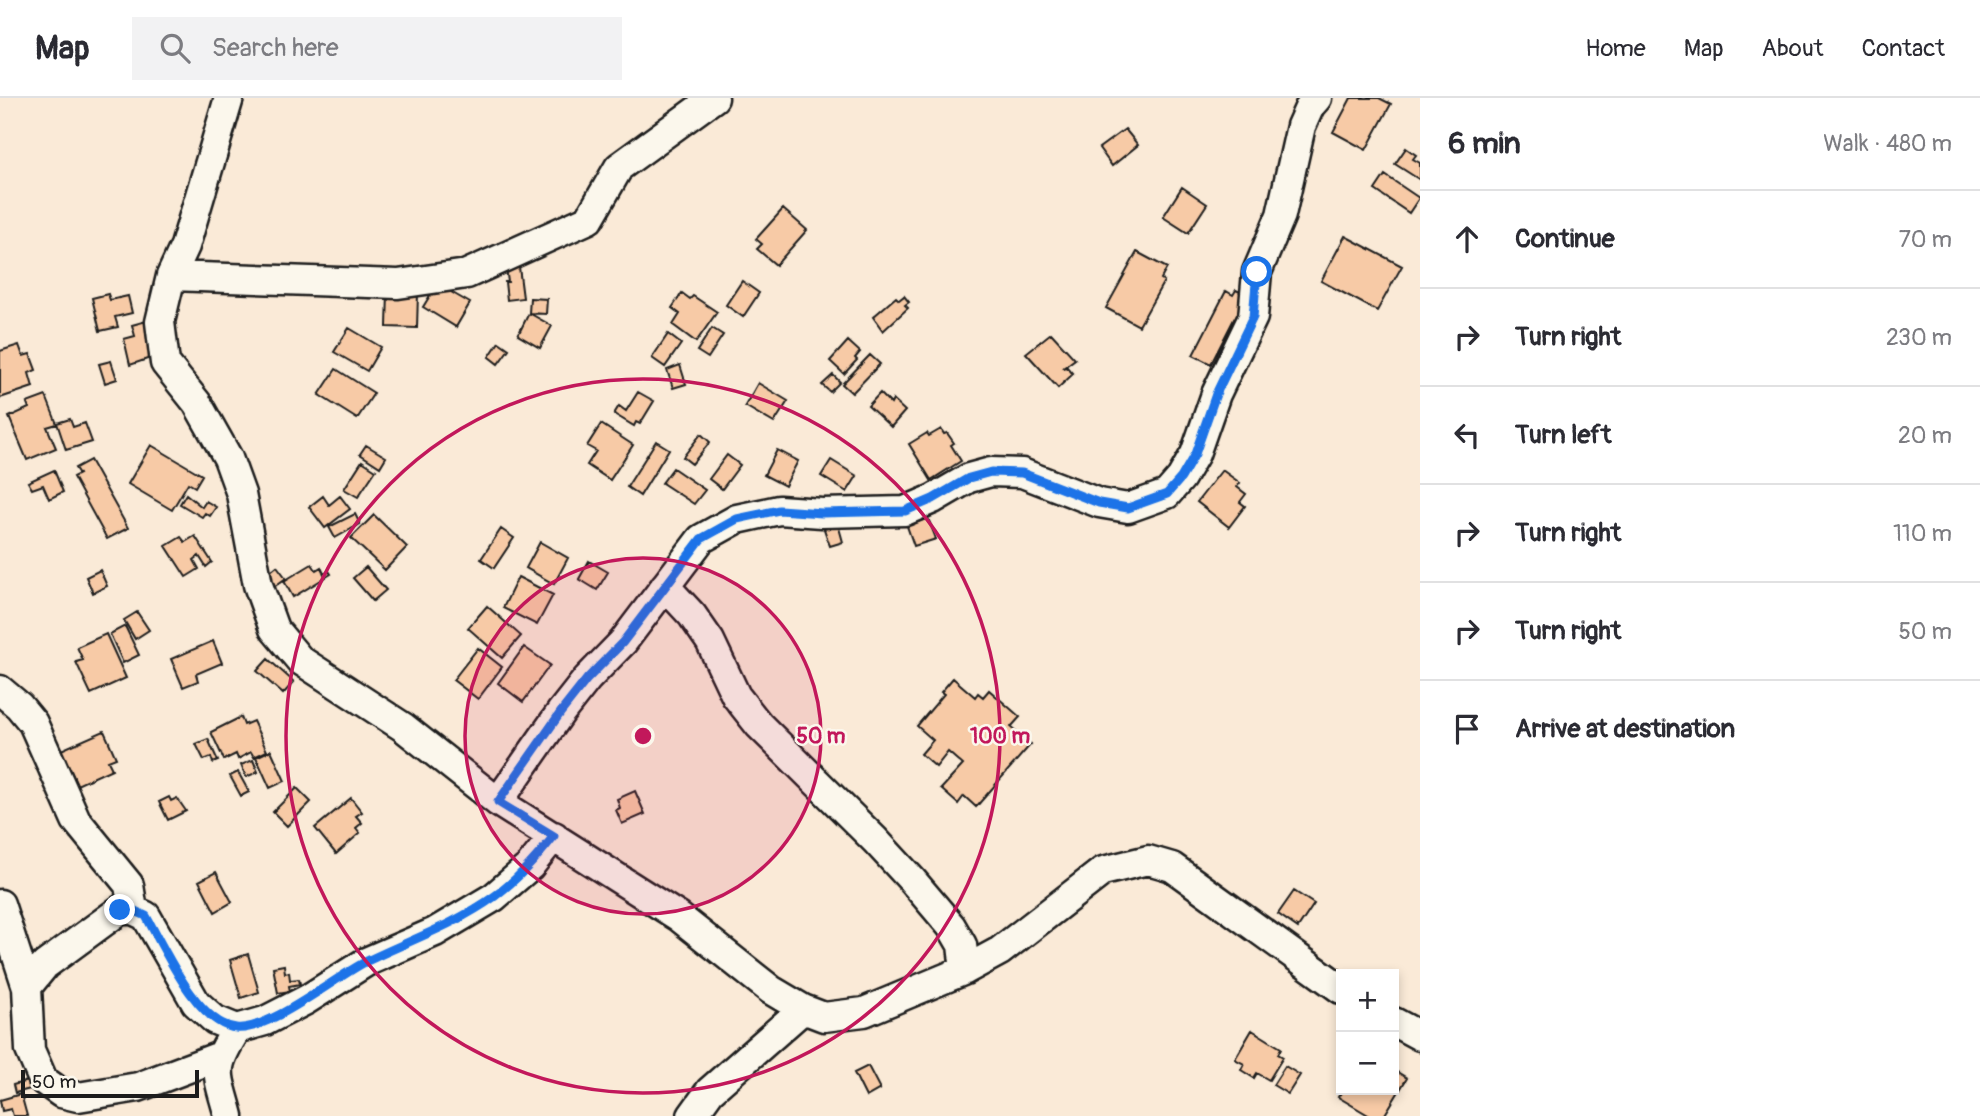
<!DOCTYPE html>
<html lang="en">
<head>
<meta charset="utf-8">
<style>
  :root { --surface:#fff; --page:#f2f2f3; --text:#2b2b33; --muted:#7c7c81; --line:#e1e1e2 }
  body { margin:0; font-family:Pangolin,sans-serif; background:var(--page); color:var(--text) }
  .controls { position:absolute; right:21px; bottom:21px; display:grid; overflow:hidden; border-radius:0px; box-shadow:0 4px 10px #0003 }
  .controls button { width:63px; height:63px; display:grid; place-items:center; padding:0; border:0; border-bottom:2px solid var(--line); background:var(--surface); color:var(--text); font:35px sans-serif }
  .scale { position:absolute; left:21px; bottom:18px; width:178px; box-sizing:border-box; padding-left:7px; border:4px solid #1c1c1c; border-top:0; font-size:19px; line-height:24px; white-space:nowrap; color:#1c1c1c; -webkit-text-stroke:5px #fbf7ec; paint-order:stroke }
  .stop { position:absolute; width:21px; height:21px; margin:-16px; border:5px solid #1a73e8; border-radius:50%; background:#fff }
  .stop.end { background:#1a73e8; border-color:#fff; box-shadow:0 2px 7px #0008 }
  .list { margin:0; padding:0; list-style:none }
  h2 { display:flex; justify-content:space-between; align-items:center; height:91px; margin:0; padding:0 28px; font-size:30px }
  h2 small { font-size:23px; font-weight:400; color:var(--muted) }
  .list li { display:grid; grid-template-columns:46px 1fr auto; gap:21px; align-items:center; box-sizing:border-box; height:98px; padding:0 28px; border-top:2px solid var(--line) }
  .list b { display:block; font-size:26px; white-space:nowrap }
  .list em { font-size:23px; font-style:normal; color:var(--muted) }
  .icon { flex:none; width:38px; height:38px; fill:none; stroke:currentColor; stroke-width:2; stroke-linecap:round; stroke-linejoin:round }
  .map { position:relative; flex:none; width:1420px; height:1018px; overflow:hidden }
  header { display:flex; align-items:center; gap:42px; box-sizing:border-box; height:98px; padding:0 35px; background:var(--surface); border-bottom:2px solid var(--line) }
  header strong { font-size:33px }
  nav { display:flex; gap:38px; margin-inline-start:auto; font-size:24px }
  .search { width:490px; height:63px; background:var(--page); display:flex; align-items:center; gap:18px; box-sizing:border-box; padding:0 24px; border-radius:0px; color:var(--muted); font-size:26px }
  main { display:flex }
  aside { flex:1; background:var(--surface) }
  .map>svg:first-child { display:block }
  .building { fill:#f7caa6; stroke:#1c1c1c; stroke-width:2 }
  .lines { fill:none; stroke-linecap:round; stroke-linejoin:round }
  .street-casing { stroke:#1c1c1c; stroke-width:33 }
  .street { stroke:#fbf7ec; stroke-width:28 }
  .route { stroke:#1a73e8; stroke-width:9 }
  .ring { fill:none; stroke:#c2185b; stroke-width:3.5 }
  .centre { fill:#c2185b; stroke:#fbf7ec; stroke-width:3.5 }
  .ring-label { font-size:21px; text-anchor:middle; font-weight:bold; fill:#c2185b; stroke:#fbf7ec; stroke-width:5; stroke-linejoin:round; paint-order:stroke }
</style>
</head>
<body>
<header>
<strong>Map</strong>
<div class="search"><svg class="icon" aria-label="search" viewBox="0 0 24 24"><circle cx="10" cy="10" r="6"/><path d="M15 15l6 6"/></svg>Search here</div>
<nav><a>Home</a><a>Map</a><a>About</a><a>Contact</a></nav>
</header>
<main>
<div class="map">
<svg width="1420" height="1018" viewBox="0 0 1420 1018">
  <rect width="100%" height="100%" fill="#faead7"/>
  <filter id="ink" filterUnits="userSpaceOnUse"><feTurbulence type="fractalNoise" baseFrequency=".0143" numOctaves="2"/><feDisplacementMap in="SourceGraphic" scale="14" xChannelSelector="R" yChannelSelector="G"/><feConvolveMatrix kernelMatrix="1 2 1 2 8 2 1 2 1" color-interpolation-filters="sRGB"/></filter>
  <g filter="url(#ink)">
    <!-- building -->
    <path class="building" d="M1351,0H1379L1391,6L1366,52L1333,34Z
      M1125,31L1138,47L1112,68L1099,50Z
      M1406,50L1416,57L1413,61L1420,65V82L1395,66Z
      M1385,77L1419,100L1409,115L1375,92Z
      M1182,89L1207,106L1188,135L1163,119Z
      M783,111L807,132L776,167L757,151L762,146L756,141Z
      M1345,138L1402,168L1377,213L1321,183Z
      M1137,154L1167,170L1161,181L1164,183L1139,228L1106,210Z
      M519,169L523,200L507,202L505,184H508L506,170Z
      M742,183L759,195L743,219L726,207Z
      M437,186L470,205L456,229L423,209Z
      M1236,192L1248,198L1236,223L1234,221L1211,266L1193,257L1226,193L1233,197Z
      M388,194H418L417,230L387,229Z
      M682,195L690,201L693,198L717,214L696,244L673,227L680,216L672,210Z
      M108,196L110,202L128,198L132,215L115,219L118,229L100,233L92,200Z
      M904,198L909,204L905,207L908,210L883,233L873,219L896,199L899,202Z
      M530,200L547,201L546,216L529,215Z
      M529,215L552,228L540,250L518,237Z
      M150,222L159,257L130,267L124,241L135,238L132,227Z
      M349,230L381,249L367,273L334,254Z
      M712,230L723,237L708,260L697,253Z
      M1051,235L1075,261L1063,270L1067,269L1073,276L1058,290L1026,255Z
      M668,236L681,246L665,269L652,260Z
      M848,243L860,254L855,260L857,262L844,276L830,263Z
      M499,244L509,251L498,266L489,259Z
      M19,247L23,258L30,256L36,272L29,275L33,289L0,300V253Z
      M870,257L880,266L852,295L842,286Z
      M111,263L117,281L105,285L99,266Z
      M680,267L686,286L673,290L667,272Z
      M336,271L374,295L357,321L319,297Z
      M833,277L840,284L830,294L822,287Z
      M758,285L788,303L774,325L745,308Z
      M638,294L654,303L640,326L636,324L634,328L614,316L619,308L626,313Z
      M880,295L891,306L893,302L905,313L891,329L868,308Z
      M46,298L57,326L47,329L56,350L27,362L9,319L29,310L27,305Z
      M70,321L73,329L85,325L92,344L66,352L57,325Z
      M601,326L633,347L610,382L587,367L596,353L587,348Z
      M941,331L944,336L947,335L954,345L951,347L961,363L931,382L909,346L927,335L929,338Z
      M701,336L710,344L692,366L683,359Z
      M656,343L669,351L640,398L627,389Z
      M151,347L202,377L195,389L188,385L172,412L128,386Z
      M366,347L386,359L380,369L360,356Z
      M777,352L798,363L785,388L764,377Z
      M727,357L740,367L722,391L709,381Z
      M90,362L128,430L107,441L73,379L79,376L75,370Z
      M831,362L857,378L847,394L821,378Z
      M362,363L376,372L358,399L344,391Z
      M673,370L705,392L694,406L662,385Z
      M54,372L63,394L49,401L43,387L32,391L28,384Z
      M1222,372L1240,385L1237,389L1246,396L1240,404L1245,408L1229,429L1197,404Z
      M186,396L202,409L206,403L216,409L210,418L205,415L202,419L180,406Z
      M323,398L329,407L340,398L350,411L325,430L309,409Z
      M355,416L360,426L335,440L329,429Z
      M374,417L407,449L385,472L351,440Z
      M928,420L936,441L914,448L907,428Z
      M838,426L843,444L830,448L824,431Z
      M501,431L514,440L494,470L481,461Z
      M195,438L212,464L206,469L199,458L194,462L199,471L186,479L166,448L181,439L185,444Z
      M540,444L568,460L554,486L526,470Z
      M589,463L608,474L597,492L579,481Z
      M312,466L316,472L321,469L324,476L329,473L331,476L293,499L284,483Z
      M277,468L286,480L271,491L263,479Z
      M366,469L386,492L373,503L353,480Z
      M100,472L107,488L93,495L86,479Z
      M518,479L553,497L537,527L503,510Z
      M487,508L521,538L502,560L468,530Z
      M137,514L149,532L135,541L124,522Z
      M125,528L139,557L123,565L110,536Z
      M106,536L126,580L91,596L76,564L83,562L77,549Z
      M213,543L222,565L196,576L198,583L183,589L171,561Z
      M524,549L550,567L523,604L498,585Z
      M478,550L502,569L478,601L453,582Z
      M268,561L294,584L283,596L257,573Z
      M953,580L975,599L978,595L983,599L989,592L1020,619L1011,629L1031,646L976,709L964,698L958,706L941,691L963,667L948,654L936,669L921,656L933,642L917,628L944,596L941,594Z
      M241,619L244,627L253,623L267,653L254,659L251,654L238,661L236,656L224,662L211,634Z
      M104,633L116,660L108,663L112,671L77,687L61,652Z
      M208,641L218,663L213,665L211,659L204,662L196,646Z
      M271,652L285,683L270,690L256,659Z
      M253,662L258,674L246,679L241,667Z
      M238,674L249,694L241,698L230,678Z
      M297,690L311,704L287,728L273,714Z
      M635,693L645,716L622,726L616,712L620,710L617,701Z
      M169,699L171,703L177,700L186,713L168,722L159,704Z
      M351,700L362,714L356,718L362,725L356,730L360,735L336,756L315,730Z
      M216,774L232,804L215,814L199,783Z
      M1294,793L1314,806L1298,830L1278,816Z
      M248,856L259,894L241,900L230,862Z
      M284,867L285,875L289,874L290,882L299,881L300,886L289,888L290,893L278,895L273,869Z
      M1252,932L1281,950L1278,956L1283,959L1269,982L1257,975L1254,980L1241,972L1244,966L1235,961Z
      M868,968L880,991L866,999L854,975Z
      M1285,968L1300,977L1288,996L1273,987Z
      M1394,972L1407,980L1384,1018H1370L1338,999L1343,992H1394Z
      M31,982L34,990L15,995L13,987Z
      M21,996L27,1018H13L11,1011L2,1013L0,1002Z"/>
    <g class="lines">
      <defs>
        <path id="street" d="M229,0L185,148L171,178L160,224L165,265L197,305L228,360L241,396L258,487L274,531L300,562L403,629L498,704L679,819L771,892L803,911L824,919L864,914L965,872L1000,853L1103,773L1148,762L1172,769L1341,891
          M171,178L398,186L467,176L589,121L619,69L714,0
          M665,488L692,517L710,543L736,598L759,627L875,742L912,782L951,828L962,847L965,872
          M0,592L19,608L33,625L76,722L129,787L133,812
          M498,704L561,614L587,581L623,544L701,441L737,421L779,412L822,415L905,413L933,401L969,380L991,374L1022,375L1099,405L1128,410L1167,396L1181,380L1195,356L1216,296L1253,219L1257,174L1281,117L1301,28L1310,8L1317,0
          M0,806L27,889L30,952L43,982L61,995L78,999L138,989L220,958
          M27,889L45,867L120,812H133L146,818L196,905L215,922L237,931
          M1394,924L1420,938
          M229,1018C217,973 211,972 237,931L265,923L306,902L366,864L435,834L494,799L530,768L554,738
          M692,1018L710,993L803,911"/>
      </defs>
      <!-- street casing -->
      <use href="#street" class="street-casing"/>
      <!-- street -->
      <use href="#street" class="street"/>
    </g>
  </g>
  <g class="lines" filter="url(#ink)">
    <!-- route -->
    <path class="route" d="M120,812H133L146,818C164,850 197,926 236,930C268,934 337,878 367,863C410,842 455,827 495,798C518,781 536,761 554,738L498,704L561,614L587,581L623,544L701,441L737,421L779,412L822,415L905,413L933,401L969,380L991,374L1022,375L1099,405L1128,410L1167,396L1181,380L1195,356L1216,296L1253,219L1257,174"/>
  </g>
  <!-- distance rings -->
  <circle cx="643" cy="638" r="178" fill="#c2185b" fill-opacity=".12"/>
  <g class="ring">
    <circle cx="643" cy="638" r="178"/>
    <circle cx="643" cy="638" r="357"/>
  </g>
  <circle cx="643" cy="638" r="10" class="centre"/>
  <g class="ring-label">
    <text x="821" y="645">50 m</text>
    <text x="1000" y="645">100 m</text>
  </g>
</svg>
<div class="controls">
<button>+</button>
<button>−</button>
</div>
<div class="scale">50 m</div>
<div class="stop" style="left:1257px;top:174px"></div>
<div class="stop end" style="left:120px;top:812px"></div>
</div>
<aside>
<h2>6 min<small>Walk · 480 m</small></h2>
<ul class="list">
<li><svg class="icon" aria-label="ahead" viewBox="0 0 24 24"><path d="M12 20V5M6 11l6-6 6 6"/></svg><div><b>Continue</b></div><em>70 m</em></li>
<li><svg class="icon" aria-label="right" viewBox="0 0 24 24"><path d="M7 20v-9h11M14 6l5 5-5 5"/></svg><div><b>Turn right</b></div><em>230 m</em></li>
<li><svg class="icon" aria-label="left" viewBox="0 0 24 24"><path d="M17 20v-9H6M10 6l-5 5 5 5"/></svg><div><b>Turn left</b></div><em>20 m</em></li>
<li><svg class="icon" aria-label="right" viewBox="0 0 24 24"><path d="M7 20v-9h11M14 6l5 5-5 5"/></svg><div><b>Turn right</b></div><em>110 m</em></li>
<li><svg class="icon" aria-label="right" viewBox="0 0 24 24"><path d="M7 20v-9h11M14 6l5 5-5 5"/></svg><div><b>Turn right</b></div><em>50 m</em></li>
<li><svg class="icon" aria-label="arrive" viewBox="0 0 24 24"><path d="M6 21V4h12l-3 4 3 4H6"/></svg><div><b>Arrive at destination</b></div></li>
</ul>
</aside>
</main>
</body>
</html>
